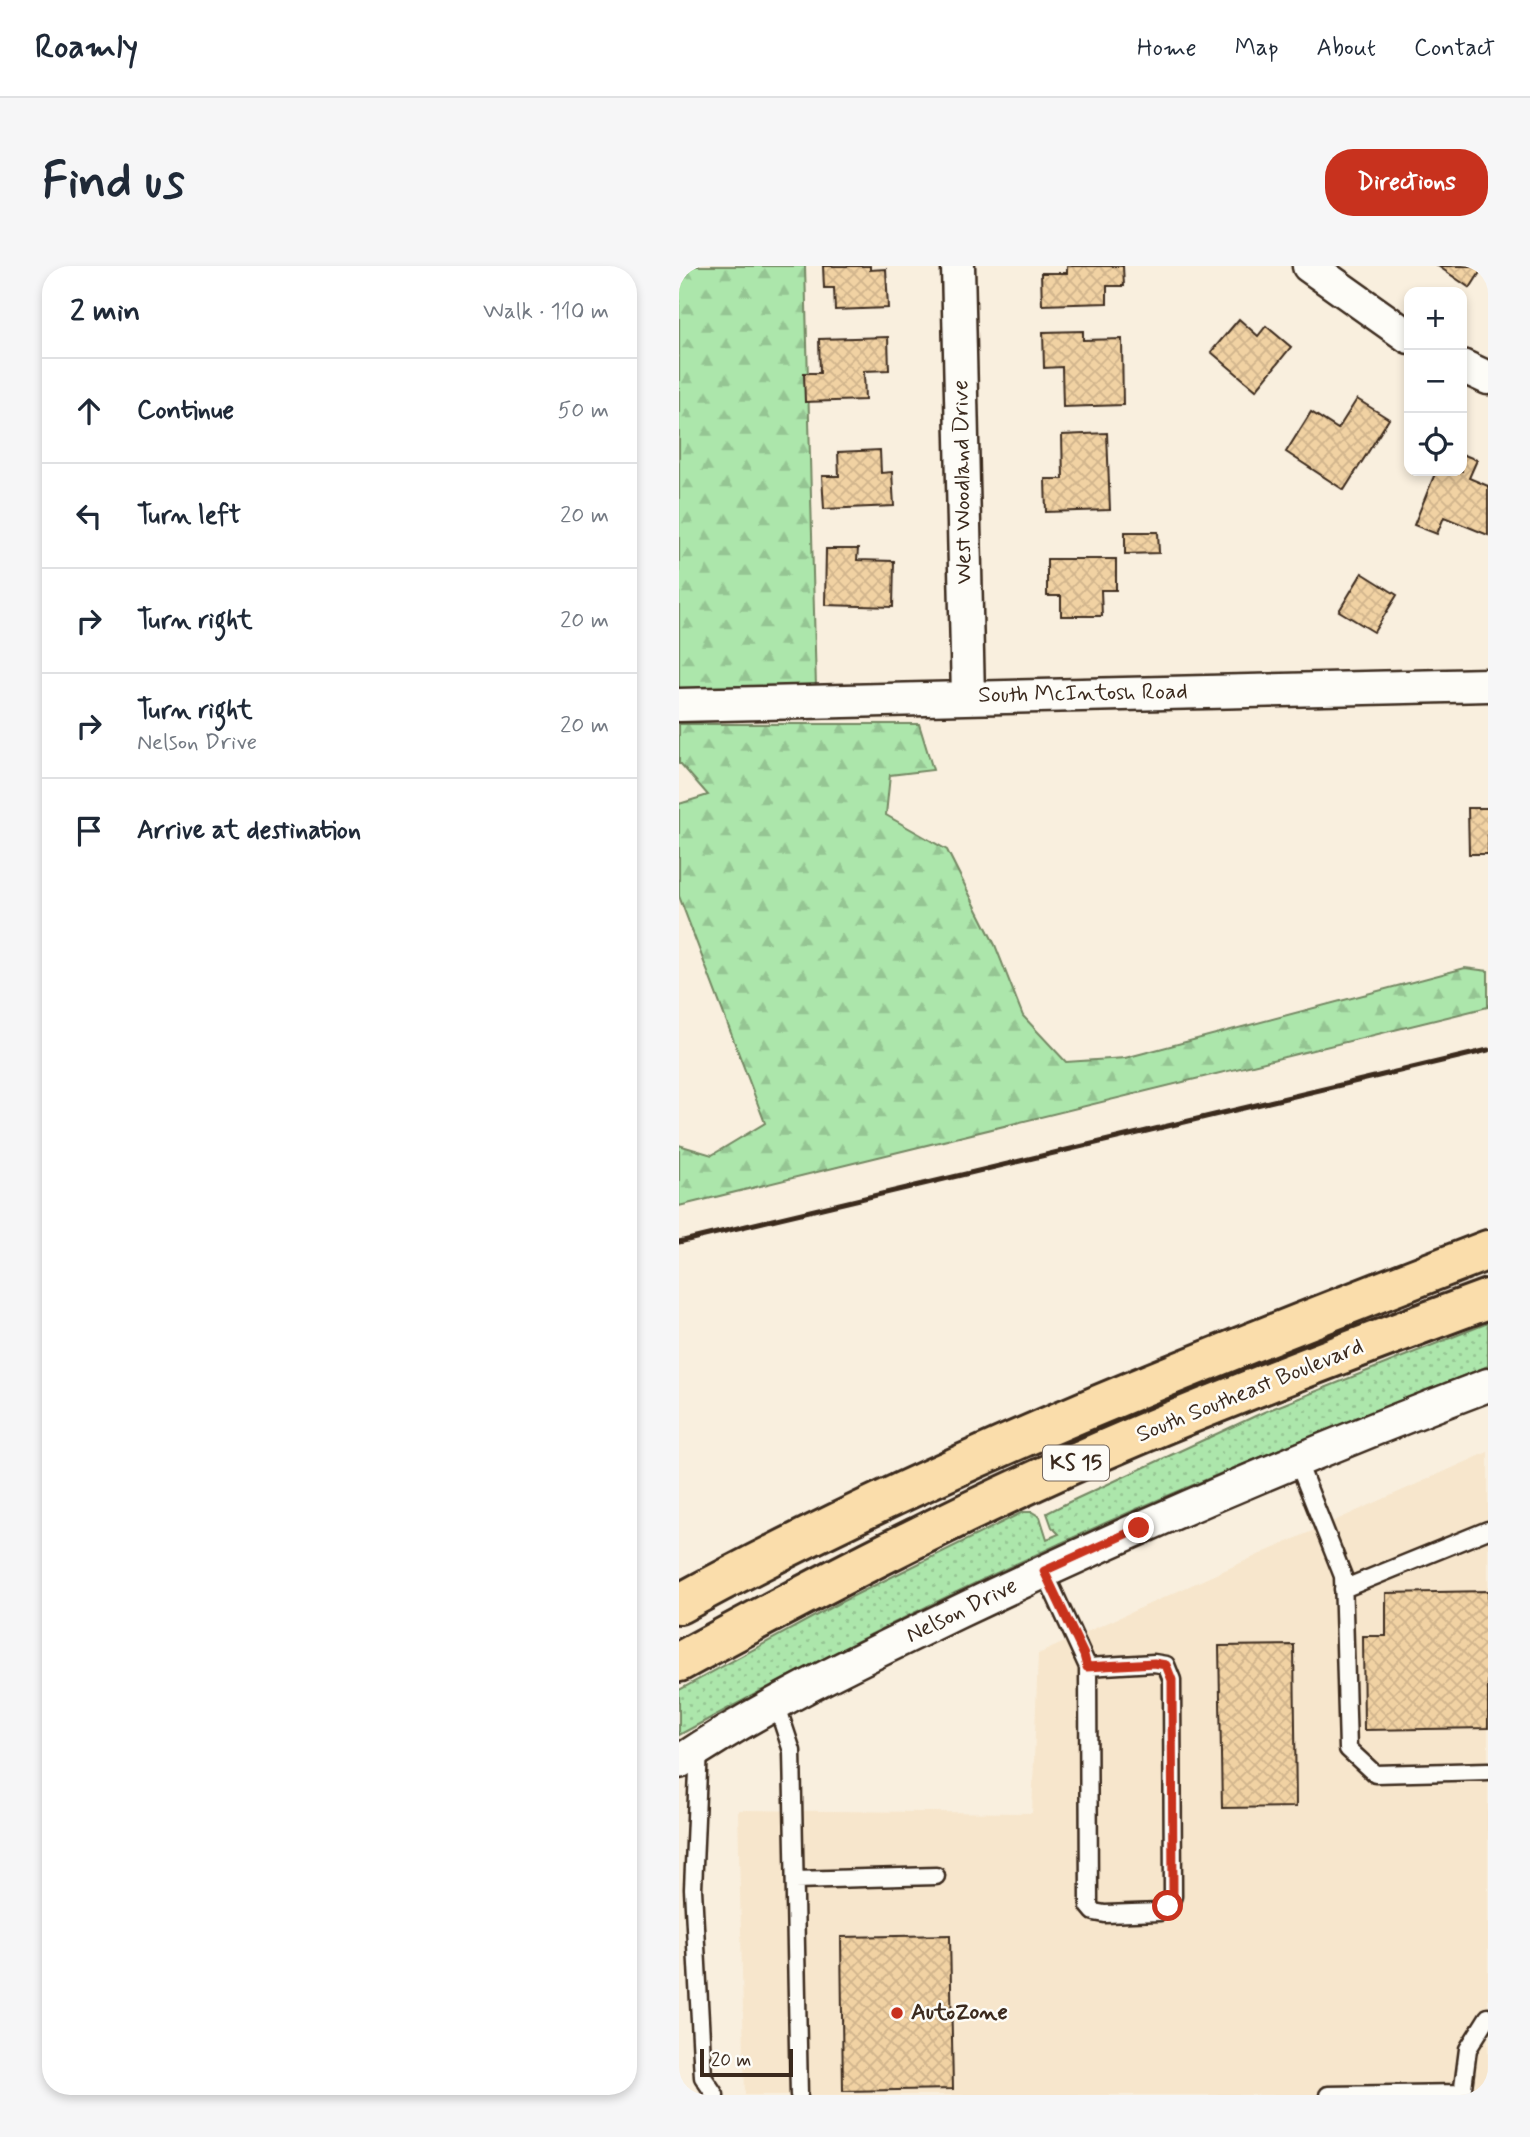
<!DOCTYPE html>
<html lang="en">
<head>
<meta charset="utf-8">
<style>
  :root { --surface:#fff; --page:#f6f6f7; --text:#1f2937; --muted:#747a83; --line:#e0e1e3; --accent:#c8321e }
  body { margin:0; font-family:Mynerve,sans-serif; background:var(--page); color:var(--text) }
  .controls { position:absolute; right:21px; top:21px; display:grid; overflow:hidden; border-radius:14px; box-shadow:0 4px 10px #0003 }
  .controls button { width:63px; height:63px; display:grid; place-items:center; padding:0; border:0; border-bottom:2px solid var(--line); background:var(--surface); color:var(--text); font:35px sans-serif }
  .scale { position:absolute; left:21px; bottom:18px; width:93px; box-sizing:border-box; padding-left:7px; border:4px solid #3b2a1e; border-top:0; font-size:19px; line-height:24px; white-space:nowrap; color:#3b2a1e; -webkit-text-stroke:5px #fdfcf7; paint-order:stroke }
  .stop { position:absolute; width:21px; height:21px; margin:-16px; border:5px solid #c8321e; border-radius:50%; background:#fff }
  .stop.end { background:#c8321e; border-color:#fff; box-shadow:0 2px 7px #0008 }
  .list { margin:0; padding:0; list-style:none }
  h2 { display:flex; justify-content:space-between; align-items:center; height:91px; margin:0; padding:0 28px; font-size:30px }
  h2 small { font-size:23px; font-weight:400; color:var(--muted) }
  .list li { display:grid; grid-template-columns:46px 1fr auto; gap:21px; align-items:center; box-sizing:border-box; height:105px; padding:0 28px; border-top:2px solid var(--line) }
  .list b { display:block; font-size:26px; white-space:nowrap }
  .list p { margin:0; font-size:23px; white-space:nowrap; color:var(--muted) }
  .list em { font-size:23px; font-style:normal; color:var(--muted) }
  .icon { flex:none; width:38px; height:38px; fill:none; stroke:currentColor; stroke-width:2; stroke-linecap:round; stroke-linejoin:round }
  .map { position:relative; flex:none; width:809px; height:1829px; overflow:hidden; border-radius:28px }
  header { display:flex; align-items:center; gap:42px; box-sizing:border-box; height:98px; padding:0 35px; background:var(--surface); border-bottom:2px solid var(--line) }
  header strong { font-size:33px }
  nav { display:flex; gap:38px; margin-inline-start:auto; font-size:24px }
  .intro { display:flex; align-items:center; justify-content:space-between; box-sizing:border-box; height:168px; padding:0 42px }
  h1 { margin:0; font-size:49px }
  .button { padding:18px 32px; border-radius:28px; background:var(--accent); color:#fff; font-size:24px; font-weight:700 }
  main { display:flex; gap:42px; padding:0 42px }
  aside { flex:1; background:var(--surface); border-radius:28px; box-shadow:0 4px 10px #0003 }
  .map>svg:first-child { display:block }
  .built { fill:#f7e6cc }
  .grass { fill:url(#grass-dots); stroke:#748864; stroke-width:2 }
  .forest { fill:url(#forest-firs); stroke:#748864; stroke-width:2 }
  .building { fill:url(#building-cross-hatch); stroke:#3b2a1e; stroke-width:2 }
  .lines { fill:none; stroke-linecap:round; stroke-linejoin:round }
  .service-casing { stroke:#3b2a1e; stroke-width:21 }
  .minor-casing { stroke:#3b2a1e; stroke-width:37 }
  .primary-casing { stroke:#3b2a1e; stroke-width:44 }
  .service { stroke:#fdfcf7; stroke-width:16 }
  .minor { stroke:#fdfcf7; stroke-width:32 }
  .primary { stroke:#faddab; stroke-width:38 }
  .rail { stroke:#3b2a1e; stroke-width:5 }
  .route { stroke:#c8321e; stroke-width:9 }
  .poi-dot { fill:#c8321e; stroke:#fdfcf7; stroke-width:2.5 }
  .labels { text-anchor:middle; dominant-baseline:central; stroke-width:5; stroke-linejoin:round; paint-order:stroke }
  .shield { fill:#fdfcf7; stroke:#75695f; stroke-width:2 }
  .shield-label { font-size:21px; font-weight:bold; fill:#3b2a1e }
  .street-label { font-size:23px; fill:#3b2a1e; stroke:#fdfcf7 }
  .poi-label { font-size:23px; font-weight:bold; fill:#3b2a1e; stroke:#fdfcf7; text-anchor:start }
</style>
</head>
<body>
<header>
<strong>Roamly</strong>
<nav><a>Home</a><a>Map</a><a>About</a><a>Contact</a></nav>
</header>
<div class="intro"><h1>Find us</h1><a class="button">Directions</a></div>
<main>
<aside>
<h2>2 min<small>Walk · 110 m</small></h2>
<ul class="list">
<li><svg class="icon" aria-label="ahead" viewBox="0 0 24 24"><path d="M12 20V5M6 11l6-6 6 6"/></svg><div><b>Continue</b></div><em>50 m</em></li>
<li><svg class="icon" aria-label="left" viewBox="0 0 24 24"><path d="M17 20v-9H6M10 6l-5 5 5 5"/></svg><div><b>Turn left</b></div><em>20 m</em></li>
<li><svg class="icon" aria-label="right" viewBox="0 0 24 24"><path d="M7 20v-9h11M14 6l5 5-5 5"/></svg><div><b>Turn right</b></div><em>20 m</em></li>
<li><svg class="icon" aria-label="right" viewBox="0 0 24 24"><path d="M7 20v-9h11M14 6l5 5-5 5"/></svg><div><b>Turn right</b><p>Nelson Drive</p></div><em>20 m</em></li>
<li><svg class="icon" aria-label="arrive" viewBox="0 0 24 24"><path d="M6 21V4h12l-3 4 3 4H6"/></svg><div><b>Arrive at destination</b></div></li>
</ul>
</aside>
<div class="map">
<svg width="809" height="1829" viewBox="0 0 809 1829">
  <defs>
    <pattern id="grass-dots" width="8" height="8" patternUnits="userSpaceOnUse" patternTransform="scale(1.75)"><rect width="8" height="8" fill="#ace6ab"/><path d="M2 2h.1M6 6h.1" fill="none" stroke="#95c593" stroke-width="1.8" stroke-linecap="round"/></pattern>
    <pattern id="forest-firs" width="22" height="20" patternUnits="userSpaceOnUse" patternTransform="scale(1.75)"><rect width="22" height="20" fill="#ace6ab"/><path d="M5 1l3.5 6h-7zM16 11l3.5 6h-7z" fill="#95c593"/></pattern>
    <pattern id="building-cross-hatch" width="8" height="8" patternUnits="userSpaceOnUse" patternTransform="scale(1.75)"><rect width="8" height="8" fill="#f1d2a3"/><path d="M0 0l8 8M0 8l8-8" fill="none" stroke="#d0b48c"/></pattern>
  </defs>
  <rect width="100%" height="100%" fill="#f9efde"/>
  <filter id="ink" filterUnits="userSpaceOnUse"><feTurbulence type="fractalNoise" baseFrequency=".0143" numOctaves="2"/><feDisplacementMap in="SourceGraphic" scale="14" xChannelSelector="R" yChannelSelector="G"/><feConvolveMatrix kernelMatrix="1 2 1 2 8 2 1 2 1" color-interpolation-filters="sRGB"/></filter>
  <g filter="url(#ink)">
    <!-- built -->
    <path class="built" d="M809,1186V1829H66L59,1544L353,1547L359,1388Z"/>
    <!-- grass -->
    <path class="grass" d="M809,1057V1100C712,1139 615,1176 519,1217C342,1291 169,1377 0,1469V1424L160,1337L344,1246H353L361,1251L368,1273L380,1268L373,1261L368,1247L388,1237L585,1146Z"/>
    <!-- forest -->
    <path class="forest" d="M0,0H126L137,422L0,424Z
      M0,458H240L254,504L211,509L207,549L268,584L316,679L344,750L387,796L446,792L786,702L809,705V741L0,940V879L33,889L86,857L0,630V538L29,529L2,498H0Z"/>
    <!-- building -->
    <path class="building" d="M144,0H191V4L207,3L209,42L156,44L155,22H145Z
      M388,0H444L445,20H428V37L363,39L362,7H388Z
      M759,0H805L791,22Z
      M560,53L579,70L587,60L612,81L577,124L532,86Z
      M404,65V74L443,73L444,139L384,141L383,101L365,102L364,66Z
      M209,71L210,104L185,105L186,134L126,136L125,107H141L140,73Z
      M678,133L710,153L665,224L607,186L632,146L659,163Z
      M428,167L431,244L367,246L366,213H384L383,169Z
      M201,184L202,207L213,206L215,240L145,243L143,210H160L159,186Z
      M783,188L798,194L790,212L809,220V269L765,251L758,268L735,259L757,205H783Z
      M446,266H479L480,287L446,288Z
      M147,283H179L178,294L215,295L214,341L146,339Z
      M368,293H437V324H422L423,350H382V330H368Z
      M683,307L718,329L695,366L660,345Z
      M789,542H809V588H790Z
      M809,1325V1462L685,1464L684,1370H707V1327Z
      M615,1379L617,1541L543,1542L540,1380Z
      M271,1669L274,1823L164,1825L162,1671Z"/>
    <g class="lines">
      <defs>
        <path id="service" d="M618,1194L664,1310L669,1483L696,1508L809,1505
          M365,1305L409,1401L410,1640L415,1646L426,1648L481,1646L490,1640L494,1630L493,1414L487,1399L475,1397L409,1401
          M664,1323L809,1264
          M97,1437L113,1485L120,1829
          M20,1482L14,1623L24,1811L36,1829
          M116,1614L257,1610
          M649,1829L783,1827
          M783,1829L789,1783L809,1751"/>
        <path id="minor" d="M279,0L289,431
          M630,0L730,71
          M783,100L809,112
          M0,439L809,419
          M0,1496C87,1437 185,1392 279,1346C453,1263 629,1187 809,1119"/>
        <path id="primary" d="M0,1338C259,1197 534,1090 809,984
          M0,1396C148,1315 299,1237 455,1171C571,1122 690,1077 809,1033"/>
      </defs>
      <!-- service casing -->
      <use href="#service" class="service-casing"/>
      <!-- minor casing -->
      <use href="#minor" class="minor-casing"/>
      <!-- primary casing -->
      <use href="#primary" class="primary-casing"/>
      <!-- service -->
      <use href="#service" class="service"/>
      <!-- minor -->
      <use href="#minor" class="minor"/>
      <!-- primary -->
      <use href="#primary" class="primary"/>
      <!-- rail -->
      <path class="rail" d="M0,976L809,784"/>
    </g>
  </g>
  <g class="lines" filter="url(#ink)">
    <!-- route -->
    <path class="route" d="M460,1262L365,1305L405,1389L408,1401L475,1397L487,1399L493,1414L494,1630L489,1640"/>
  </g>
  <!-- markers -->
  <circle class="poi-dot" cx="218" cy="1747" r="7"/>
  <g class="labels">
    <!-- shield labels -->
    <rect class="shield" x="364" y="1179.5" width="66" height="35" rx="5"/>
    <g class="shield-label">
      <text x="397" y="1197">KS 15</text>
    </g>
    <!-- street labels -->
    <g class="street-label">
      <text transform="translate(284 216) rotate(-91)">West Woodland Drive</text>
      <text transform="translate(404 428) rotate(-1)">South McIntosh Road</text>
      <text transform="translate(571 1125) rotate(-22)">South Southeast Boulevard</text>
      <text transform="translate(283 1345) rotate(-26)">Nelson Drive</text>
    </g>
    <!-- poi labels -->
    <g class="poi-label">
      <text x="232" y="1747">AutoZone</text>
    </g>
  </g>
</svg>
<div class="controls">
<button>+</button>
<button>−</button>
<button><svg class="icon" aria-label="locate" viewBox="0 0 24 24"><circle cx="12" cy="12" r="6"/><path d="M12 2v4M12 18v4M2 12h4M18 12h4"/></svg></button>
</div>
<div class="scale">20 m</div>
<div class="stop" style="left:489px;top:1640px"></div>
<div class="stop end" style="left:460px;top:1262px"></div>
</div>
</main>
</body>
</html>
